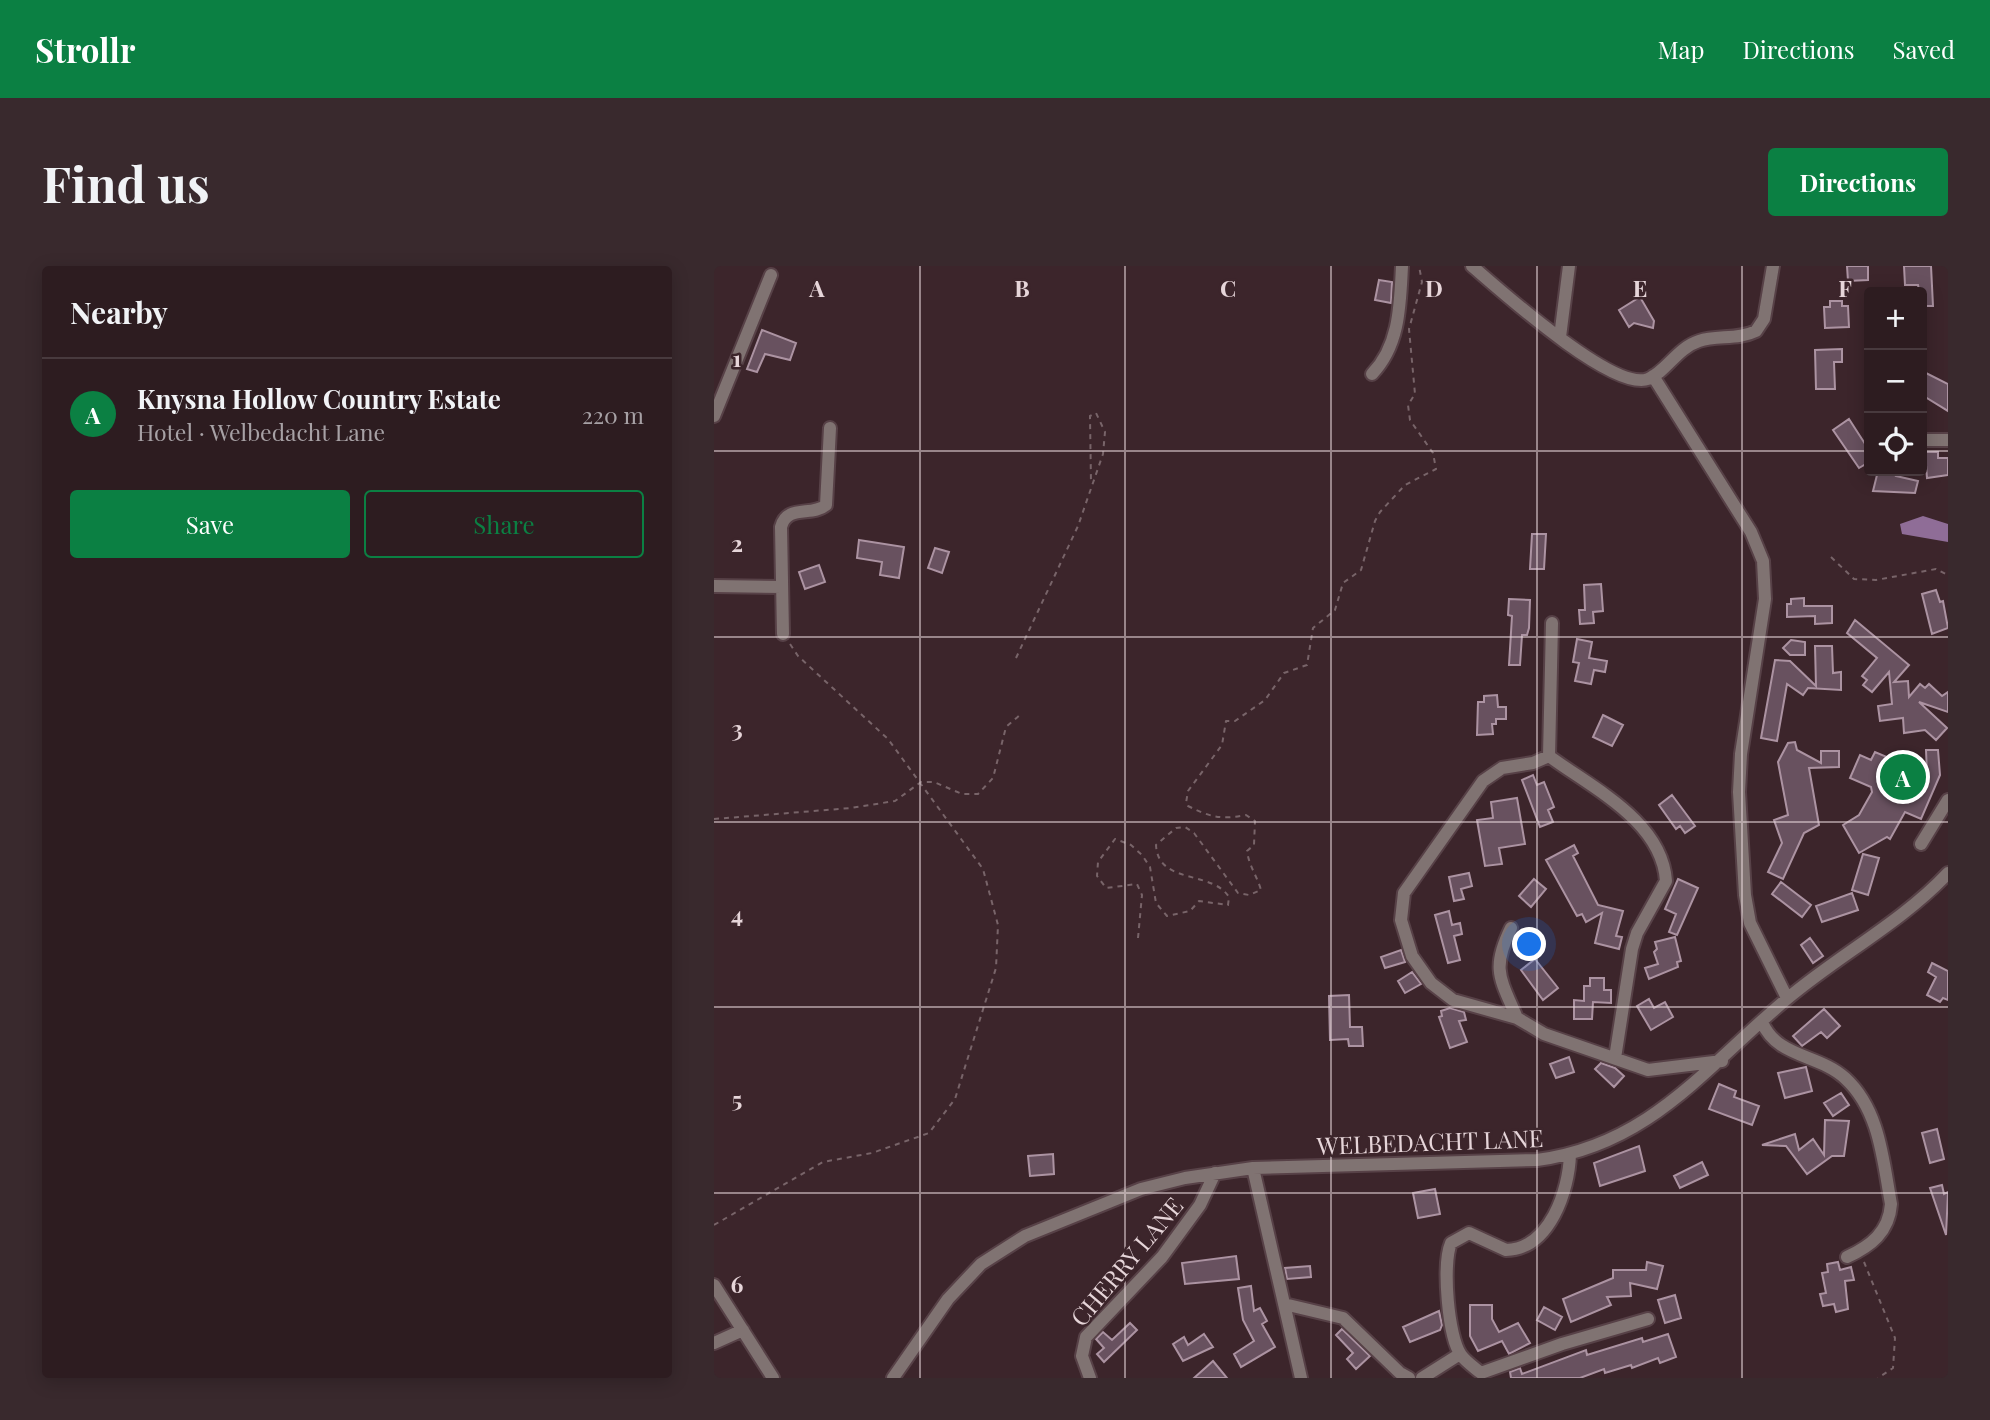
<!DOCTYPE html>
<html lang="en">
<head>
<meta charset="utf-8">
<style>
  :root { --surface:#2d1c20; --page:#39292d; --text:#f1f3f6; --muted:#a7a1a5; --line:#483a3e; --accent:#0b8043 }
  body { margin:0; font-family:"Playfair Display",serif; background:var(--page); color:var(--text) }
  .controls { position:absolute; right:21px; top:21px; display:grid; overflow:hidden; border-radius:7px; box-shadow:0 4px 18px #0003 }
  .controls button { width:63px; height:63px; display:grid; place-items:center; padding:0; border:0; border-bottom:2px solid var(--line); background:var(--surface); color:var(--text); font:35px sans-serif }
  .you { position:absolute; left:816px; top:679px; width:24px; height:24px; margin:-18px; border:5px solid #fff; border-radius:50%; background:#1a73e8; box-shadow:0 0 0 10px #1a73e833 }
  .badge { display:grid; place-items:center; width:46px; height:46px; border-radius:50%; background:var(--accent); color:#fff; font-size:23px; font-weight:700 }
  .pin { position:absolute; translate:-50% -50%; border:4px solid #fff; box-shadow:0 2px 7px #0006 }
  .list { margin:0; padding:0; list-style:none }
  h2 { display:flex; justify-content:space-between; align-items:center; height:91px; margin:0; padding:0 28px; font-size:30px }
  h2 small { font-size:23px; font-weight:400; color:var(--muted) }
  .list li { display:grid; grid-template-columns:46px 1fr auto; gap:21px; align-items:center; box-sizing:border-box; height:112px; padding:0 28px; border-top:2px solid var(--line) }
  .list b { display:block; font-size:26px; white-space:nowrap }
  .list p { margin:0; font-size:23px; white-space:nowrap; color:var(--muted) }
  .list em { font-size:23px; font-style:normal; color:var(--muted) }
  .actions { display:flex; gap:14px; padding:21px 28px }
  .actions a { flex:1; padding:16px 0; border:2px solid var(--accent); border-radius:7px; text-align:center; font-size:24px; color:var(--accent) }
  .actions .main { background:var(--accent); color:#fff }
  .icon { flex:none; width:38px; height:38px; fill:none; stroke:currentColor; stroke-width:2; stroke-linecap:round; stroke-linejoin:round }
  .map { position:relative; flex:none; width:1234px; height:1112px; overflow:hidden; border-radius:7px }
  header { display:flex; align-items:center; gap:42px; box-sizing:border-box; height:98px; padding:0 35px; background:var(--accent); color:#fff }
  header strong { font-size:33px }
  nav { display:flex; gap:38px; margin-inline-start:auto; font-size:24px }
  .intro { display:flex; align-items:center; justify-content:space-between; box-sizing:border-box; height:168px; padding:0 42px }
  h1 { margin:0; font-size:49px }
  .button { padding:18px 32px; border-radius:7px; background:var(--accent); color:#fff; font-size:24px; font-weight:700 }
  main { display:flex; gap:42px; padding:0 42px }
  aside { flex:1; background:var(--surface); border-radius:7px; box-shadow:0 4px 18px #0003 }
  .map>svg:first-child { display:block }
  .water { fill:#8f6d97 }
  .building { fill:#68515f; stroke:#ac93a2; stroke-width:2 }
  .lines { fill:none; stroke-linecap:round; stroke-linejoin:round }
  .minor-casing { stroke:#574147; stroke-width:16 }
  .path { stroke:#786469; stroke-width:2; stroke-dasharray:5 5; stroke-linecap:butt }
  .minor { stroke:#807372; stroke-width:12 }
  .grid { fill:none; stroke:#e6d5d9; stroke-width:2; stroke-opacity:0.55 }
  .labels { text-anchor:middle; dominant-baseline:central; stroke-width:5; stroke-linejoin:round; paint-order:stroke }
  .street-label { font-size:24px; fill:#e6d5d9; stroke:#3c252b }
  .grid-label { font-size:23px; text-anchor:middle; font-weight:bold; fill:#e6d5d9; stroke:#3c252b; stroke-width:5; stroke-linejoin:round; paint-order:stroke }
</style>
</head>
<body>
<header>
<strong>Strollr</strong>
<nav><a>Map</a><a>Directions</a><a>Saved</a></nav>
</header>
<div class="intro"><h1>Find us</h1><a class="button">Directions</a></div>
<main>
<aside>
<h2>Nearby<small></small></h2>
<ul class="list">
<li><span class="badge">A</span><div><b>Knysna Hollow Country Estate</b><p>Hotel · Welbedacht Lane</p></div><em>220 m</em></li>
</ul>
<div class="actions"><a class="main">Save</a><a>Share</a></div>
</aside>
<div class="map">
<svg width="1234" height="1112" viewBox="0 0 1234 1112">
  <rect width="100%" height="100%" fill="#3c252b"/>
  <!-- water -->
  <path class="water" d="M1209,250L1234,258V276L1188,268L1186,258Z"/>
  <!-- building -->
  <path class="building" d="M1133,0H1154V14L1134,15Z
    M1190,0H1217L1219,40H1208L1204,19H1191Z
    M665,14L678,16L677,37L661,34Z
    M926,31L940,55L939,62L920,57L915,61L905,44Z
    M1116,35H1128V40H1134L1135,61L1111,62L1110,41H1116Z
    M48,64L82,77L76,94L51,88L43,106L33,103Z
    M1128,83V96H1120L1121,123H1102L1101,84Z
    M1208,105L1234,118V145L1208,129Z
    M1135,153L1155,184L1151,187L1155,196L1145,202L1119,164Z
    M1211,186H1224V192H1234V209L1213,212Z
    M1164,205H1184L1182,210L1204,215L1201,227L1159,225Z
    M818,268H832L830,303H816Z
    M145,274L190,281L185,312L166,309L168,296L143,292Z
    M221,282L235,286L228,307L214,302Z
    M105,299L111,316L91,323L85,306Z
    M887,318L889,345L879,346L880,357L866,358L865,344H871L870,319Z
    M1222,324L1226,336L1229,335L1234,362L1218,368L1208,328Z
    M1090,332V340H1118V357L1101,358V350L1073,351V338H1077V333Z
    M795,333L816,334L815,362L813,369H808L806,399H795L798,350L794,349Z
    M1141,354L1195,399L1180,416L1194,415L1195,431L1206,418L1211,422L1215,418L1228,430L1234,426V446L1205,436L1233,462L1222,474L1211,464L1190,467L1189,452L1166,455L1164,440L1178,438L1175,406L1158,426L1149,419L1153,414L1148,410L1163,392L1133,367Z
    M863,373L878,376L875,392L893,395L891,406L880,404L877,418L861,415L865,397L859,396Z
    M1077,374L1091,376V389H1076L1069,382Z
    M1101,380H1118L1119,407L1127,406V424L1094,422L1089,429L1073,418L1063,475L1047,472L1061,394L1076,395L1102,420Z
    M783,429L784,441H792V453H782V458H778L779,468L763,469L764,436H770V430Z
    M889,449L909,459L898,480L879,471Z
    M1081,476L1083,484L1107,497V485H1125V501L1095,502L1105,559L1090,567L1069,613L1054,606L1068,577L1060,554L1074,549L1064,496L1074,477Z
    M1212,484H1224L1226,509L1207,553L1191,546L1176,573L1173,571L1145,587L1129,559L1145,549L1158,526L1157,521L1136,512L1146,489L1157,494L1161,486L1213,508Z
    M819,509L823,519L830,516L840,541L834,544L839,556L826,561L808,514Z
    M958,529L981,560L971,567L966,560L962,563L945,539Z
    M803,532L811,578L785,582L788,598L771,600L763,554L779,552L777,536Z
    M860,579L864,587L859,590L884,639L909,645L902,670L908,671L905,683L881,677L888,647L872,656L868,648L863,650L832,594Z
    M1149,588L1165,592L1154,629L1138,624Z
    M755,607L758,620L747,623L750,633L740,635L735,611Z
    M820,613L832,623L817,641L805,630Z
    M964,613L984,622L963,669L955,666L962,648L951,643Z
    M1067,616L1097,639L1088,651L1058,628Z
    M1138,627L1144,644L1108,656L1102,640Z
    M735,645L738,659L746,657L748,668L740,670L746,694L734,697L721,649Z
    M961,671L967,695L963,696L964,701L935,713L931,702L944,698L940,686L943,683L941,676Z
    M1096,672L1109,690L1099,697L1087,679Z
    M687,684L691,696L671,702L667,691Z
    M821,693L844,722L829,734L807,704Z
    M1218,697L1234,705V734L1229,732L1226,736L1213,729L1222,711L1214,706Z
    M698,706L707,718L691,727L684,715Z
    M876,712H890V724H897V737L879,736L878,753H860V734L870,735V720H876Z
    M635,729L636,761H648L649,780H635L634,773L616,774L615,730Z
    M935,733L940,742L951,736L959,751L937,764L923,740Z
    M736,742L750,746L752,754L745,755L753,776L736,782L725,751L728,750L727,745Z
    M1110,743L1126,760L1113,772L1107,766L1088,780L1079,770Z
    M855,791L860,806L842,812L836,798Z
    M887,797L901,802L910,810L900,821L881,803Z
    M1092,801L1098,825L1071,832L1064,807Z
    M1005,818L1022,825L1020,831L1045,840L1038,859L995,843Z
    M1127,827L1135,839L1119,850L1110,837Z
    M1111,854L1135,855L1130,890H1118L1093,908L1072,880L1048,879L1081,868L1085,884L1099,873L1110,889Z
    M1223,863L1230,893L1216,897L1208,867Z
    M925,880L931,905L886,920L880,897Z
    M339,888L340,908L316,910L314,890Z
    M988,896L994,909L966,922L960,910Z
    M1228,919L1230,928L1234,926L1232,969L1216,922Z
    M721,923L726,948L704,952L699,927Z
    M522,990L525,1013L471,1018L468,997Z
    M933,996L949,1000L943,1023L916,1017L917,1030L893,1031L897,1039L857,1056L849,1033L899,1012V1004H932Z
    M1124,996L1126,1004L1137,1001L1140,1014L1131,1015L1134,1043L1122,1046L1120,1038L1109,1040L1106,1028L1112,1027L1108,1007L1114,1006L1113,998Z
    M596,1000L597,1011L573,1013L571,1002Z
    M537,1020L540,1045L546,1042L553,1055L548,1058L561,1081L527,1101L520,1088L540,1075L529,1054L524,1022Z
    M961,1029L967,1052L951,1057L944,1034Z
    M756,1039H778V1053L785,1066L804,1057L816,1077L795,1088L788,1075L764,1085L756,1070Z
    M830,1041L848,1051L841,1064L823,1054Z
    M725,1045L728,1059L726,1064L696,1076L689,1061Z
    M416,1057L423,1064L390,1096L383,1088L390,1082L382,1073L389,1066L398,1074Z
    M628,1063L656,1090L642,1103L633,1093L639,1087L622,1069Z
    M490,1068L499,1081L469,1095L459,1078L470,1071L474,1079Z
    M954,1068L962,1091L946,1097L944,1092L918,1102L917,1099L891,1107L890,1103L866,1112H797L796,1106L806,1102L808,1108L872,1084L873,1089L928,1072L929,1076Z
    M499,1095L513,1112H480Z"/>
  <g class="lines">
    <defs>
      <path id="minor" d="M758,0C786,24 899,126 934,113C952,106 963,82 985,75C1003,69 1024,74 1042,65L1050,53L1059,0
        M846,71L855,0
        M658,108C686,79 686,38 688,0
        M939,110L1037,266L1049,295L1051,333L1027,488L1025,526L1031,629L1036,657L1073,732
        M0,150L57,9
        M1208,174H1234
        M0,320L68,321
        M69,368L67,261C73,238 98,251 112,239L116,162
        M835,490L838,357
        M1207,578L1234,534
        M797,662C777,703 786,712 803,752
        M1048,756C1063,792 1105,788 1131,812C1166,844 1169,895 1177,938C1175,966 1157,980 1133,991
        M901,792L918,683L923,667L952,615C948,555 878,522 835,490L819,497L788,502L769,515L690,627L687,654L698,690L717,717L739,734L803,752L830,768L934,804L1008,795
        M856,888C855,924 836,983 792,984L755,967L737,977C728,998 734,1071 747,1089C752,1096 761,1102 767,1107L848,1078L934,1053
        M539,902L587,1112
        M0,1019L59,1112
        M570,1038L629,1052L686,1107L695,1112
        M0,1077L29,1064
        M179,1112L234,1033L267,998L311,970L427,923L471,912L539,902L823,894C937,879 992,800 1074,732C1125,689 1188,656 1234,607
        M376,1112L368,1090L372,1071L448,991L486,939L501,907
        M708,1112L746,1088"/>
    </defs>
    <!-- minor casing -->
    <use href="#minor" class="minor-casing"/>
    <!-- path -->
    <path class="path" d="M1117,291L1140,313L1162,314L1222,303L1234,309
      M302,392L364,260L389,188L391,166L382,147L376,150L377,218
      M0,553L137,542L181,535L207,516H220L248,528H264L279,512L292,461L306,449
      M424,672L428,629L423,618L392,622L383,610L384,596L401,573L417,579L428,589L436,601L442,637L453,650L476,645L485,635L514,639L515,631C498,604 444,619 442,579L462,562L471,561L480,567L524,627L535,629L547,624C543,610 535,600 533,585L540,579L541,555L532,549C507,554 496,551 474,540L472,537L474,525L508,479L512,455H521L551,434L570,407L593,399L599,362L621,344L629,317L647,304L661,255L666,246L691,219L722,203L719,187L696,154L694,139L701,128L695,63L708,16L705,0
      M0,959L109,896L158,887L215,867L241,833L282,702L284,659L269,603L174,473L84,390L76,378
      M1150,996L1181,1072L1179,1102L1164,1112"/>
    <!-- minor -->
    <use href="#minor" class="minor"/>
  </g>
  <!-- grid -->
  <path class="grid" d="M206,0V1112M411,0V1112M617,0V1112M823,0V1112M1028,0V1112M0,185H1155M1208,185H1234M0,371H1234M0,556H1234M0,741H1234M0,927H1234"/>
  <g class="labels">
    <!-- street labels -->
    <g class="street-label">
      <text transform="translate(716 875) rotate(-2)">WELBEDACHT LANE</text>
      <text transform="translate(412 995) rotate(-50)">CHERRY LANE</text>
    </g>
  </g>
  <g class="grid-label">
    <text x="103" y="31">A</text>
    <text x="308" y="31">B</text>
    <text x="514" y="31">C</text>
    <text x="720" y="31">D</text>
    <text x="926" y="31">E</text>
    <text x="1131" y="31">F</text>
    <text x="23" y="101">1</text>
    <text x="23" y="286">2</text>
    <text x="23" y="471">3</text>
    <text x="23" y="657">4</text>
    <text x="23" y="842">5</text>
    <text x="23" y="1027">6</text>
  </g>
</svg>
<div class="controls">
<button>+</button>
<button>−</button>
<button><svg class="icon" aria-label="locate" viewBox="0 0 24 24"><circle cx="12" cy="12" r="6"/><path d="M12 2v4M12 18v4M2 12h4M18 12h4"/></svg></button>
</div>
<div class="you"></div>
<div class="pin badge" style="left:1189px;top:511px">A</div>
</div>
</main>
</body>
</html>
